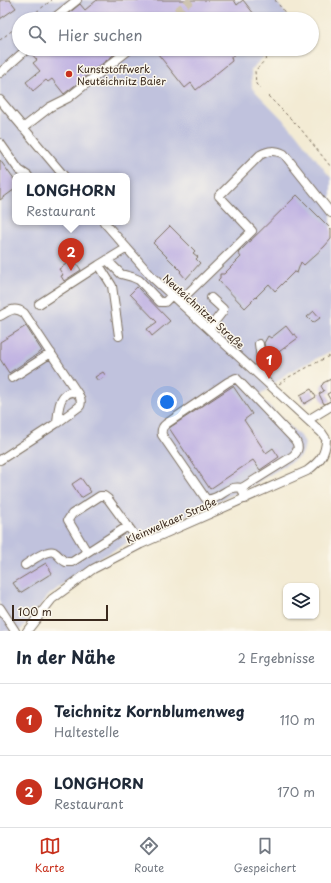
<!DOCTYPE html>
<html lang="de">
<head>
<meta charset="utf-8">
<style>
  :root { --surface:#fff; --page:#f2f2f3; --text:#1f2937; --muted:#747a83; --line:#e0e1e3; --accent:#c8321e }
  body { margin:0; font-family:"Playpen Sans",sans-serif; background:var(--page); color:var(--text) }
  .controls { position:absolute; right:12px; bottom:12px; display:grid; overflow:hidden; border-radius:8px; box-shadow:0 1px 3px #0004 }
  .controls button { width:36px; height:36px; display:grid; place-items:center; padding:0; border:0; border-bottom:1px solid var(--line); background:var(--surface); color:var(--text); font:20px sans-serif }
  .scale { position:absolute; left:12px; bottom:10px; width:96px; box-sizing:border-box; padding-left:4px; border:2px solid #3b2a1e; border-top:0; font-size:11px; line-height:14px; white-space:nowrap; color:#3b2a1e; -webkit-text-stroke:3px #fbf7ec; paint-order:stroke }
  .you { position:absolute; left:167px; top:402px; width:14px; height:14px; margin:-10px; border:3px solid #fff; border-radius:50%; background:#1a73e8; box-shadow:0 0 0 6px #1a73e833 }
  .badge { display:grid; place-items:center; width:26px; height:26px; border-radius:50%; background:var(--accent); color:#fff; font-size:13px; font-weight:700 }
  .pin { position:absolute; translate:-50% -33px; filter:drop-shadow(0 1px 2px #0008) }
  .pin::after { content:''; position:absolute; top:21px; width:14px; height:12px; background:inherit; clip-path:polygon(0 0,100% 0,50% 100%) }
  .popup { position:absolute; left:12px; top:173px; width:118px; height:52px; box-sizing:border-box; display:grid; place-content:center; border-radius:8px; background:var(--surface); filter:drop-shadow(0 1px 3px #0005); font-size:13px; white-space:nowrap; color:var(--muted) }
  .popup b { font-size:15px; color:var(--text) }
  .popup::after { content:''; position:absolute; left:50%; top:100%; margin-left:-8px; border:8px solid transparent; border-top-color:var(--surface) }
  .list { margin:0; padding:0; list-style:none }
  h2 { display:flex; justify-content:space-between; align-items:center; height:52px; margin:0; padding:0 16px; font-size:17px }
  h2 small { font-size:13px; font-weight:400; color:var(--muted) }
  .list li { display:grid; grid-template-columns:26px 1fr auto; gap:12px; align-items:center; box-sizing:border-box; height:72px; padding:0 16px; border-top:1px solid var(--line) }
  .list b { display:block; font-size:15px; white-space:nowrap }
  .list p { margin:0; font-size:13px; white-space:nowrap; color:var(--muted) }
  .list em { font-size:13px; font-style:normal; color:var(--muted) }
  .icon { flex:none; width:22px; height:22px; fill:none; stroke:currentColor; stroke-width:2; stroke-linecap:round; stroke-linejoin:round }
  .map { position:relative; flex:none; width:331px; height:631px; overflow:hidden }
  .search { position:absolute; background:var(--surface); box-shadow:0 1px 3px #0004; left:12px; right:12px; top:12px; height:44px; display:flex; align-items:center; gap:10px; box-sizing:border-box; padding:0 14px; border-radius:22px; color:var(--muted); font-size:15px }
  .sheet { height:196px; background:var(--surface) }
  nav { display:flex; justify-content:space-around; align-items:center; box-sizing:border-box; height:56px; border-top:1px solid var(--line); background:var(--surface); font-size:11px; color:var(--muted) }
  nav a { display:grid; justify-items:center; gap:2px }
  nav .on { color:var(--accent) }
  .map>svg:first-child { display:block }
  .industrial { fill:#c0c2dd; fill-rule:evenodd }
  .building { fill:#c0b2e2 }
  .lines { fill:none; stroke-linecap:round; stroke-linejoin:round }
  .minor-tunnel { stroke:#cec4b0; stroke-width:8; stroke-dasharray:8 4; stroke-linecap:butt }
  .minor-casing { stroke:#7b6e5e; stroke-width:10 }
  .path { stroke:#7b6e5e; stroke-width:1; stroke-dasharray:3 3; stroke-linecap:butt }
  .minor { stroke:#fff; stroke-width:8 }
  .poi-dot { fill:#c8321e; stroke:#fbf7ec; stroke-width:1.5 }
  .labels { text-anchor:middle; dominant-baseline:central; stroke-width:3; stroke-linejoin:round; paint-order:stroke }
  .poi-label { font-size:10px; fill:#3b2a1e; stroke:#fbf7ec; text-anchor:start }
  .street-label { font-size:10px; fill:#3b2a1e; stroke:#fbf7ec }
</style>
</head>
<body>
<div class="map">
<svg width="331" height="631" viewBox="0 0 331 631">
  <rect width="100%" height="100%" fill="#fbf7ec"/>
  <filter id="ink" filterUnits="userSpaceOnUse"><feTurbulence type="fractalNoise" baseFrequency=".025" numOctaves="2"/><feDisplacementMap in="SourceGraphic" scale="8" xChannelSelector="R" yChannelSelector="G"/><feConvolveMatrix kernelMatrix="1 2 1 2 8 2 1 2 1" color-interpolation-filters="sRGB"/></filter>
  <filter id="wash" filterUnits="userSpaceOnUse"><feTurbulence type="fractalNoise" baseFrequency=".012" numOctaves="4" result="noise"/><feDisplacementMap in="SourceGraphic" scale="16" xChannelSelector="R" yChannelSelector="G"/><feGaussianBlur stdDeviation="0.9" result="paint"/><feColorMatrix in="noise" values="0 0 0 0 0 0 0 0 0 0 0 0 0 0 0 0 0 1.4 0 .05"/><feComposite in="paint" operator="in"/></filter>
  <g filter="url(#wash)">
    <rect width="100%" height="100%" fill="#f3ebd4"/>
    <!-- industrial -->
    <path class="industrial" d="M0,0H275L290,19H19V49H273L251,70L252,88L295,132L331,178V351L286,374L259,396L303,439L305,444L303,452L299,457L253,485L144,534L90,563L49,595L20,631H0ZM15,176H127V222H15Z"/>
    <g id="blocks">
      <!-- building -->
      <path class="building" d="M0,0H10L16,8L0,19Z
        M97,0H234L237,5L243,0L258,19H62L80,4L85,10Z
        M32,49H121L64,94L52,79L48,82L46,80L33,91L26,82L40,71L33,63L37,60L31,53Z
        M154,49H241L231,57L232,61L196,90L191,83L185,88Z
        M0,160L15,181V189L0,200Z
        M297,195L331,229V239L324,247L304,265L301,262L297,273L294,272L275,291L269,284L245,308L218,280L220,278V274H224L241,257L238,253Z
        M170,226L195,251L193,253L198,257L196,259L200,263L186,279L180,272L181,271L153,243Z
        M72,260L73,262L75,261L81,270L64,281L61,276L63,275L59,269Z
        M137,287L170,321L152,336L147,329L157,322L130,294Z
        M314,311L320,318L313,323L307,317Z
        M26,326L42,351L9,373L0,359V342Z
        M286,326L293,335L295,334L298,338L276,354L265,348L264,343L268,336L271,338Z
        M103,372L106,376L98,381L95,377Z
        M331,379V392L327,394L331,401L324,404L319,394L324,391L321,386L323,384V383Z
        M233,386L252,414L244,420L266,453L273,448L279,457L260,470L253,460L210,489L169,428Z
        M311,389L316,397L304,404L300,395Z
        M81,478L91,492L81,498L72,484Z
        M46,563L52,573L20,593L13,583Z"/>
    </g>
  </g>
  <g filter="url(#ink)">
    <use href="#blocks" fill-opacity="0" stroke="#7b6e5e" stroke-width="1"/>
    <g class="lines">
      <!-- minor-tunnel -->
      <path class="minor-tunnel" d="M167,19L191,0"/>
      <defs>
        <path id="minor" d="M53,19L77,0
          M0,73L27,49
          M0,100L64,176
          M23,128L50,107L68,98L130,49
          M0,143L19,170L28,176
          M104,222L153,278L322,433L326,439
          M107,260L121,274L132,277L139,280L160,302H165L172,295
          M179,302L252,231L219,196L260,155C269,150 275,150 284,154L331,213
          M39,304L99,265
          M0,316C9,311 14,306 24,313L78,394
          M209,329L223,311V309L211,298
          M119,336L112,286L99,265L127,248
          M259,344L264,379
          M12,378L51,353
          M308,420L331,406
          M0,460L57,423L80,406C84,394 71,387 63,397C58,403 58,415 57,423
          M242,488C226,484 219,502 206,499L162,435C161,430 162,427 166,424L228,382L236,378L295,440C299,446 299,450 293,456L242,488L245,499
          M87,552L68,520L72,514L100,496H104L108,499L141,544
          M25,565C31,561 47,549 54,552C58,554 61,560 66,562H72L128,526
          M0,608L15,631
          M27,631L52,599L93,569L141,544L307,471C319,462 326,455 326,439"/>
      </defs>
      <!-- minor casing -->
      <use href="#minor" class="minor-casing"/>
      <!-- path -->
      <path class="path" d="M275,0L290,19
        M27,19L52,0
        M0,40L19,25
        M275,49L255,71L256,84L300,128L331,167
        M279,384L289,377L331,355"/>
      <!-- minor -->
      <use href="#minor" class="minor"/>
    </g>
  </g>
  <!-- markers -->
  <circle class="poi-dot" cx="69" cy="74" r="4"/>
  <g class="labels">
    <!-- poi labels -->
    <g class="poi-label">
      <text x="77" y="68">Kunststoffwerk<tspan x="77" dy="12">Neuteichnitz Baier</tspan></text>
    </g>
    <!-- street labels -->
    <g class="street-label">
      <text transform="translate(204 311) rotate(42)">Neuteichnitzer Straße</text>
      <text transform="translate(171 520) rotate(-24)">Kleinwelkaer Straße</text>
    </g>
  </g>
</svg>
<div class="controls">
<button><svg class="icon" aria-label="layers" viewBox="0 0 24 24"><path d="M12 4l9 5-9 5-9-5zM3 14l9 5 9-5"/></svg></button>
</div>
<div class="scale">100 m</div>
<div class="you"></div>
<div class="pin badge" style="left:269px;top:379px">1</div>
<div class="pin badge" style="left:71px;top:271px">2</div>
<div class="popup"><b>LONGHORN</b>Restaurant</div>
<div class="search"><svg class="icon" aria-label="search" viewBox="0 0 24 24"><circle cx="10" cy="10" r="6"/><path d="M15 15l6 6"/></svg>Hier suchen</div>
</div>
<section class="sheet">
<h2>In der Nähe<small>2 Ergebnisse</small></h2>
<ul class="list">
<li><span class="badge">1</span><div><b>Teichnitz Kornblumenweg</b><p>Haltestelle</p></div><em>110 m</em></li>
<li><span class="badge">2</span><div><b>LONGHORN</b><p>Restaurant</p></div><em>170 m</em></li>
</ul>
</section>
<nav>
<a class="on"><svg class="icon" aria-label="map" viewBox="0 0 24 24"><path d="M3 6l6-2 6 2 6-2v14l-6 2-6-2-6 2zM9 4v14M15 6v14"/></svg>Karte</a>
<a><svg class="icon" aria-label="directions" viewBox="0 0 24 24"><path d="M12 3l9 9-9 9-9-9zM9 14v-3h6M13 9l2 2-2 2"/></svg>Route</a>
<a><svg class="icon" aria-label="saved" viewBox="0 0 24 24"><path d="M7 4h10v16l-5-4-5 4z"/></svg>Gespeichert</a>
</nav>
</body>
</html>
